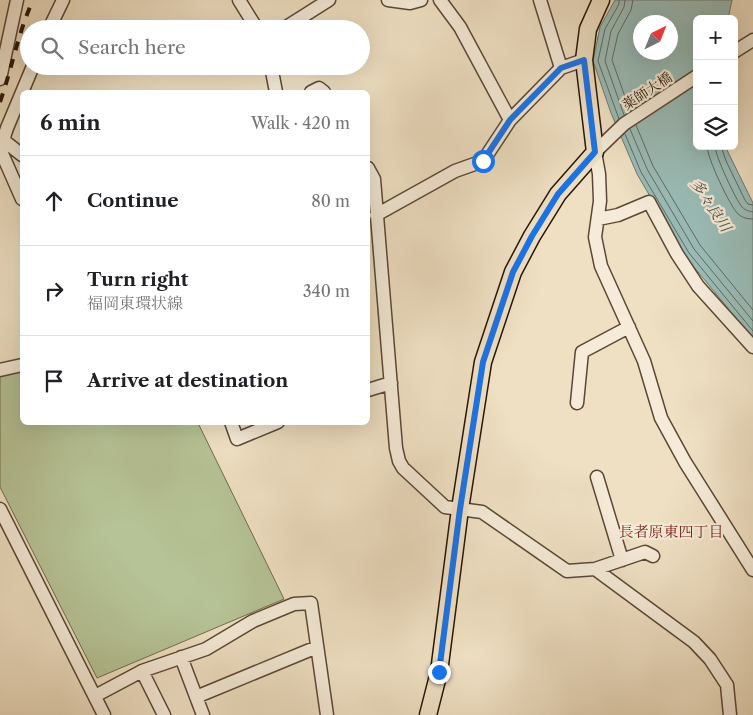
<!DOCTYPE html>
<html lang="en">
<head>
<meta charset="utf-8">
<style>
  :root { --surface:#fff; --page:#f2f2f2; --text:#202124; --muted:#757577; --line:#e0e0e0 }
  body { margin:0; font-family:"Libre Caslon Text","Noto Serif JP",serif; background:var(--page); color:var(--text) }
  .controls { position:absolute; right:15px; top:15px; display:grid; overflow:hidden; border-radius:8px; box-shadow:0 5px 20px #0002 }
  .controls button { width:45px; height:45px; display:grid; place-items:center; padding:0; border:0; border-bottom:1px solid var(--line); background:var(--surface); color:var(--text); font:25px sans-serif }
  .compass { position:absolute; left:633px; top:15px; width:45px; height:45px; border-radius:50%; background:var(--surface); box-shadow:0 5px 20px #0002; rotate:43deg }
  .stop { position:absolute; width:15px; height:15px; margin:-11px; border:4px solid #1a73e8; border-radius:50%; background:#fff }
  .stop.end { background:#1a73e8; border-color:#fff; box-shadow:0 1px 5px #0008 }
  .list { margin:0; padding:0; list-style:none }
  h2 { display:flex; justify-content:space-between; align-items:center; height:65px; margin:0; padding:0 20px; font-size:21px }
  h2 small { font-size:16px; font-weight:400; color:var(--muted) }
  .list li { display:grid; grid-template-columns:32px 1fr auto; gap:15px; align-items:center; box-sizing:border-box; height:90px; padding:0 20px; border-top:1px solid var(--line) }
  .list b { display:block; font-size:19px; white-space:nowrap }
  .list p { margin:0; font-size:16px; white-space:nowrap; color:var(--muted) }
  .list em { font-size:16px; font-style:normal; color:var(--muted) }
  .icon { flex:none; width:28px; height:28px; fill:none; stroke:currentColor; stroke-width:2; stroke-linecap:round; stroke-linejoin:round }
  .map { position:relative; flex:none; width:753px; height:715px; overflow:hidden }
  .search { position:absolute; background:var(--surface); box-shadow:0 5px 20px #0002; left:20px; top:20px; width:350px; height:55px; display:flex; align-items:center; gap:12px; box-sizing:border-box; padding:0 18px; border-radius:28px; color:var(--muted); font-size:19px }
  .panel { position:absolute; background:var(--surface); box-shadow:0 5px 20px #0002; left:20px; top:90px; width:350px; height:335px; border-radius:8px }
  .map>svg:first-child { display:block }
  .green { fill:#b6c396; stroke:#6f6c4e }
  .water { fill:#9abdb8; stroke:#6c7a71; fill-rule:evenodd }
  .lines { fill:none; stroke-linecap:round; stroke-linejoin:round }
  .shore { stroke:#616960; stroke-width:1 }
  .minor-casing { stroke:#5a4836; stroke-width:15 }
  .major-casing { stroke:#281507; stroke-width:19 }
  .minor { stroke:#f5ebd8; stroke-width:12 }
  .major { stroke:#efe0c3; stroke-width:16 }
  .rail { stroke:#281507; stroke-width:4; stroke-dasharray:9 9; stroke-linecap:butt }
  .route { stroke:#1a73e8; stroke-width:6 }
  .labels { text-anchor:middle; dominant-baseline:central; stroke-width:4.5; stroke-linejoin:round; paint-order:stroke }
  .street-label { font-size:14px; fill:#281507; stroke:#f5ebd8 }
  .water-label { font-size:15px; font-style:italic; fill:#505045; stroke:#f5ebd8 }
  .neighbourhood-label { font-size:15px; fill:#7a1f14; stroke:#f5ebd8 }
</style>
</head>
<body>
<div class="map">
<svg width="753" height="715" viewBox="0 0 753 715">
  <rect width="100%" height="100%" fill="#efe0c3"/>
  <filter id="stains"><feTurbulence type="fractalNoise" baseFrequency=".004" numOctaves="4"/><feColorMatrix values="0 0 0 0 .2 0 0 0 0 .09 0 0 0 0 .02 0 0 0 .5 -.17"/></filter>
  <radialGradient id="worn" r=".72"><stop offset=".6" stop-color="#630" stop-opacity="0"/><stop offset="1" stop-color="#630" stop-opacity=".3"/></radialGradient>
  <!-- green -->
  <path class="green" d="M22,370V422L198,423L284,599L97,678L0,487V375Z"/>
  <!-- water -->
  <path class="water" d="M615,0H732L728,19H697V146H725L753,203V339L685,256L637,174L611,113L593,61L600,27ZM640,22H670V52H640Z"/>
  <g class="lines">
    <!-- shore -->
    <path class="shore" d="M630,111L612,60L618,34L631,10L633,0
      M624,115L605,61L611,31L624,7L625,0
      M619,119L598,61L605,29L619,4V0
      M636,125L653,166L700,245L753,310
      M630,129L647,169L694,249L753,321
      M625,134L641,172L689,253L753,331
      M707,146C707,158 730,206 738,214C743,218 747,219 753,219
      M715,146C715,156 736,200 742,207C746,211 749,211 753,212
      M721,146L726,161L745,200L748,204L753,205"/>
    <defs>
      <path id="minor" d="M239,0L257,29
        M388,0L410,3L421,0
        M440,0L460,27L510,120
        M540,0L561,68
        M49,29L63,0
        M283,29L329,0
        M734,52L753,40
        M271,66L276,92
        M697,76L624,124L595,152L599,174L600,201L595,237L601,266L644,361L661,418L685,462L753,570
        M0,79L17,0
        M311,92L319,88L324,92
        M3,140L22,155
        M0,149L22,199
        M0,150L7,128L33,66
        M368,168L374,179L396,448L399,461L403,468L445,507L482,512L567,571L595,569L694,642L710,659L727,685L730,715
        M376,215L455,171L483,161L510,120L561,68L584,60
        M598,219L618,215L649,202L677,254L698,286L753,347
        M0,370L22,365
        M368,390L391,383
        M577,403L582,352L629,327
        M231,422L237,439L278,422
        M597,477L622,560
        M0,509L104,715
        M595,569L645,552L653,556
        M181,657L203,715
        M142,671L164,715
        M95,696L142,671L206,649L253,621L294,604L311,603L327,715
        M196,697L317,647"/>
      <path id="major" d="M428,715L439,672L460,509L483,362L513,272L532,236L558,194L595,152L584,60L588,29L601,0"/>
    </defs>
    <!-- minor casing -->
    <use href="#minor" class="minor-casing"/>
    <!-- major casing -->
    <use href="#major" class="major-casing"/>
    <!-- minor -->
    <use href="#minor" class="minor"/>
    <!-- major -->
    <use href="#major" class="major"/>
    <!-- rail -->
    <path class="rail" d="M0,102C12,68 18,33 33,0"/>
  </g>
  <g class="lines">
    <!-- route -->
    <path class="route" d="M439,672L460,509L483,362L513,272L532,236L558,194L595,152L584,60L561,68L510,120L483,161"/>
  </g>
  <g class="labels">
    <!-- street labels -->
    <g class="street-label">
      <text transform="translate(647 91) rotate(-33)">薬師大橋</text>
    </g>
    <!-- water labels -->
    <g class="water-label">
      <text transform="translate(711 205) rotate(56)">多々良川</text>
    </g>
    <!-- neighbourhood labels -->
    <g class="neighbourhood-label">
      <text x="671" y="531">長者原東四丁目</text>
    </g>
  </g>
  <rect width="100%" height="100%" filter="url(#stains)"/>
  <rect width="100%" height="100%" fill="url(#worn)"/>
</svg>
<div class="controls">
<button>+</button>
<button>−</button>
<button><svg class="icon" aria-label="layers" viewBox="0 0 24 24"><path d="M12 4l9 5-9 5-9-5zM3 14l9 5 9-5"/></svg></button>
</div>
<svg class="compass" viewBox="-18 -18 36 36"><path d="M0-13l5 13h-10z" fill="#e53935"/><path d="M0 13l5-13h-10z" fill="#757577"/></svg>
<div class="stop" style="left:483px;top:161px"></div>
<div class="stop end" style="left:439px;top:672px"></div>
<div class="search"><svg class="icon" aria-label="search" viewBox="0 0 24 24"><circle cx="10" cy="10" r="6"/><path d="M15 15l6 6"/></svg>Search here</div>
<section class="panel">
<h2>6 min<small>Walk · 420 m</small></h2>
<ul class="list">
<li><svg class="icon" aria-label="ahead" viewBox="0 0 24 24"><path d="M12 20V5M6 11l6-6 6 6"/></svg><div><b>Continue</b></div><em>80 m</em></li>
<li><svg class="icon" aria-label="right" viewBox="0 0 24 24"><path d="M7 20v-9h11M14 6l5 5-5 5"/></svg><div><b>Turn right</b><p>福岡東環状線</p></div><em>340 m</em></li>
<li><svg class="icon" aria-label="arrive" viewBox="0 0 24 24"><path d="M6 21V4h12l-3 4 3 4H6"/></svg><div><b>Arrive at destination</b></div></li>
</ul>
</section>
</div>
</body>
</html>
